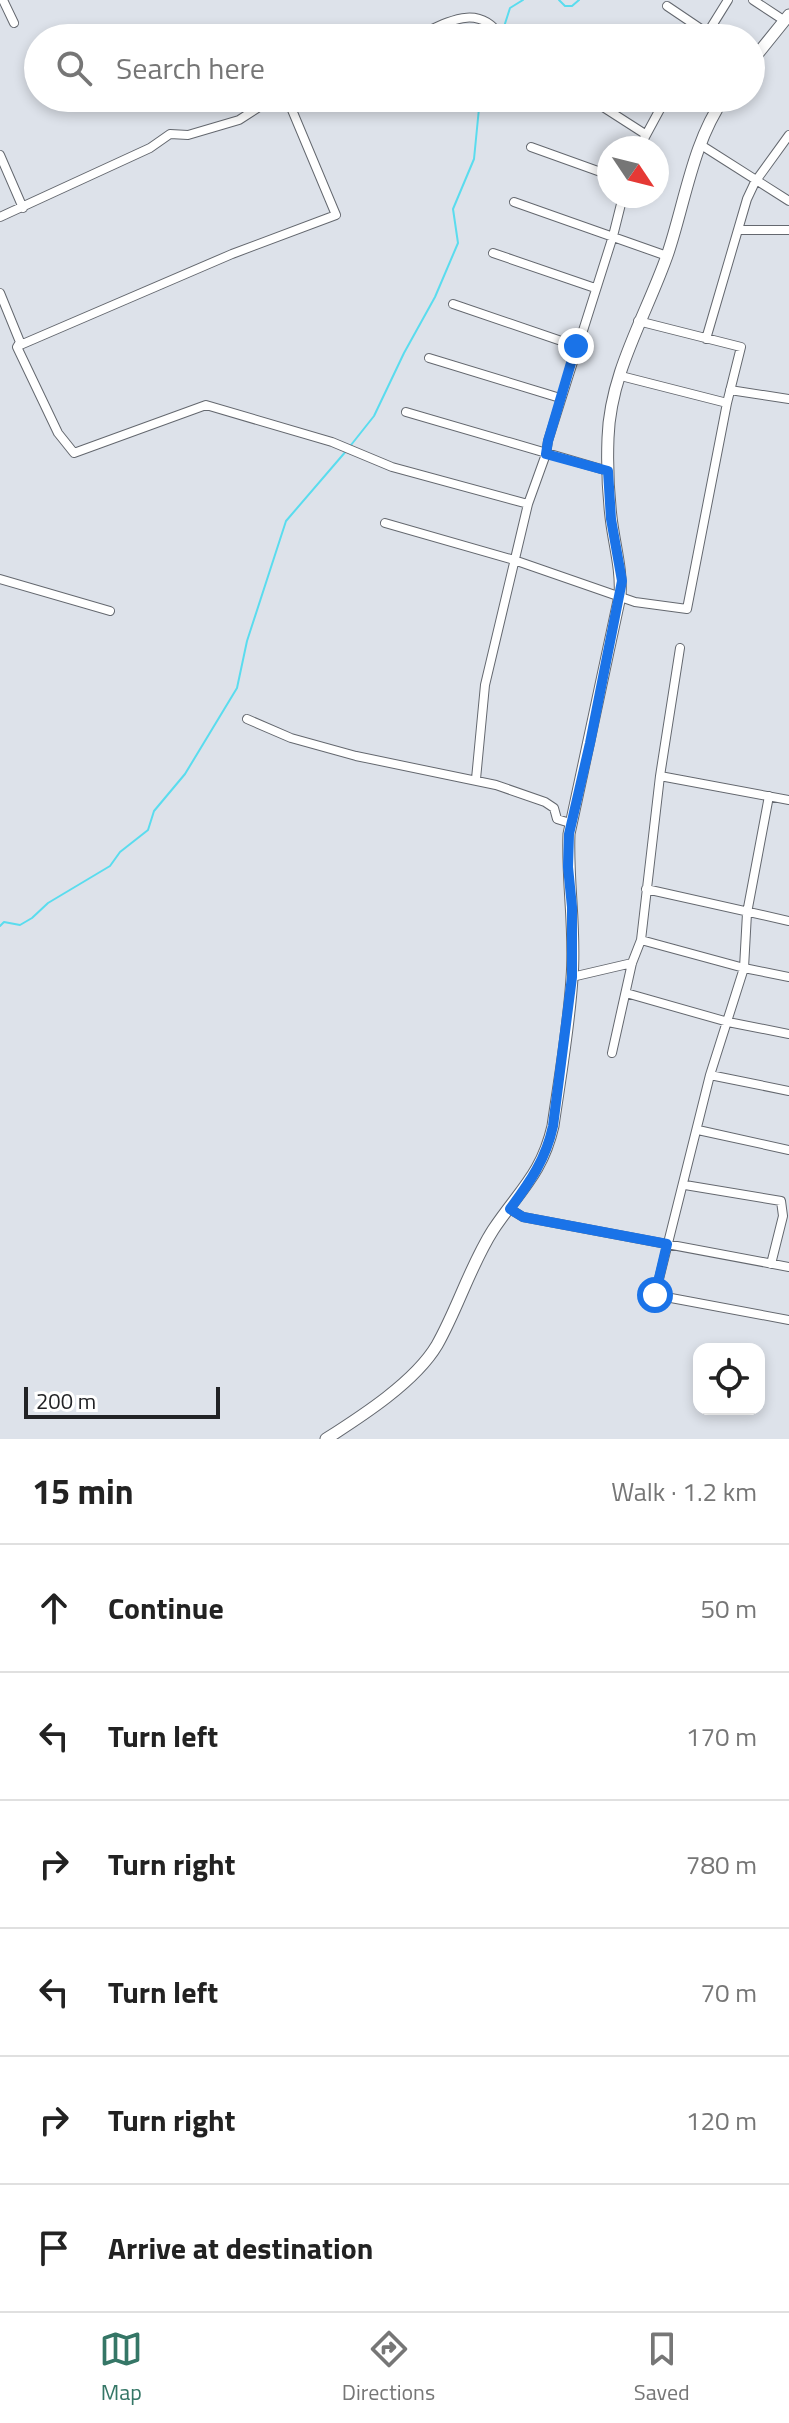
<!DOCTYPE html>
<html lang="en">
<head>
<meta charset="utf-8">
<style>
  :root { --surface:#fff; --page:#f2f2f2; --text:#222; --muted:#767676; --line:#e0e0e0; --accent:#357666 }
  body { margin:0; font-family:"Titillium Web",sans-serif; background:var(--page); color:var(--text) }
  .controls { position:absolute; right:24px; bottom:24px; display:grid; overflow:hidden; border-radius:16px; box-shadow:0 4px 12px #0003 }
  .controls button { width:72px; height:72px; display:grid; place-items:center; padding:0; border:0; border-bottom:2px solid var(--line); background:var(--surface); color:var(--text); font:40px sans-serif }
  .compass { position:absolute; left:597px; top:136px; width:72px; height:72px; border-radius:50%; background:var(--surface); box-shadow:0 4px 12px #0003; rotate:125deg }
  .scale { position:absolute; left:24px; bottom:20px; width:196px; box-sizing:border-box; padding-left:8px; border:4px solid #212225; border-top:0; font-size:22px; line-height:28px; white-space:nowrap; color:#212225; -webkit-text-stroke:6px #fff; paint-order:stroke }
  .stop { position:absolute; width:24px; height:24px; margin:-18px; border:6px solid #1a73e8; border-radius:50%; background:#fff }
  .stop.end { background:#1a73e8; border-color:#fff; box-shadow:0 2px 8px #0008 }
  .list { margin:0; padding:0; list-style:none }
  h2 { display:flex; justify-content:space-between; align-items:center; height:104px; margin:0; padding:0 32px; font-size:34px }
  h2 small { font-size:26px; font-weight:400; color:var(--muted) }
  .list li { display:grid; grid-template-columns:52px 1fr auto; gap:24px; align-items:center; box-sizing:border-box; height:128px; padding:0 32px; border-top:2px solid var(--line) }
  .list b { display:block; font-size:30px; white-space:nowrap }
  .list em { font-size:26px; font-style:normal; color:var(--muted) }
  .icon { flex:none; width:44px; height:44px; fill:none; stroke:currentColor; stroke-width:2; stroke-linecap:round; stroke-linejoin:round }
  .map { position:relative; flex:none; width:789px; height:1439px; overflow:hidden }
  .search { position:absolute; background:var(--surface); box-shadow:0 4px 12px #0003; left:24px; right:24px; top:24px; height:88px; display:flex; align-items:center; gap:20px; box-sizing:border-box; padding:0 28px; border-radius:44px; color:var(--muted); font-size:30px }
  .sheet { height:872px; background:var(--surface) }
  nav { display:flex; justify-content:space-around; align-items:center; box-sizing:border-box; height:112px; border-top:2px solid var(--line); background:var(--surface); font-size:22px; color:var(--muted) }
  nav a { display:grid; justify-items:center; gap:4px }
  nav .on { color:var(--accent) }
  .map>svg:first-child { display:block }
  .lines { fill:none; stroke-linecap:round; stroke-linejoin:round }
  .stream { stroke:#5adcee; stroke-width:2 }
  .street-casing { stroke:#64686f; stroke-width:10 }
  .secondary-casing { stroke:#64686f; stroke-width:13 }
  .street { stroke:#fff; stroke-width:8 }
  .secondary { stroke:#fff; stroke-width:11 }
  .route { stroke:#1a73e8; stroke-width:10 }
</style>
</head>
<body>
<div class="map">
<svg width="789" height="1439" viewBox="0 0 789 1439">
  <rect width="100%" height="100%" fill="#dde2ea"/>
  <g class="lines">
    <!-- stream -->
    <path class="stream" d="M559,0L565,6H572L579,0
      M502,33L510,8L523,0
      M351,445L374,416L404,353L435,297L458,243L453,209L474,159L480,98
      M0,926L4,922L20,925L32,918L48,903L110,866L120,852L148,830L154,811L185,774L237,688L247,641L286,521L347,450"/>
    <defs>
      <path id="street" d="M3,0L14,23
        M753,0L785,21
        M667,6L707,33
        M592,29L605,38
        M705,37L728,0
        M413,38C445,24 478,0 502,38
        M589,98L645,134
        M695,98L716,110
        M701,145L789,201
        M531,147L609,175
        M639,148L666,98
        M0,155L23,208
        M514,202L667,256
        M0,217L150,148L170,134L188,135L239,120L273,98
        M739,230H789
        M493,253L595,288
        M0,293L20,342L17,347L58,433L74,453L206,405L332,442L392,467L528,504
        M453,304L576,346
        M706,339L747,199L755,182L789,135
        M18,346L232,254L336,215L287,98
        M429,358L560,398
        M621,376L727,403
        M730,390L789,399
        M406,412L608,471
        M385,523L514,560L635,602L687,609L727,403L741,347L638,321
        M0,579L110,611
        M247,719L291,738L356,756L496,785L545,802L554,808L557,819L570,823
        M660,776L789,800
        M476,779L485,685L528,504L546,454L548,441L613,236L623,196
        M769,796L747,913L744,968L710,1075L655,1295L789,1320
        M646,889L789,921
        M641,940L744,968L789,977
        M572,977L632,963
        M626,993L728,1022L789,1034
        M612,1053L632,963L641,940L660,776L680,648
        M710,1075L789,1091
        M698,1130L789,1150
        M685,1185L781,1201L783,1216L771,1264
        M510,1209L523,1217L789,1267"/>
      <path id="secondary" d="M751,62L789,15
        M326,1439C362,1416 415,1382 437,1345C458,1308 470,1266 493,1230C519,1191 542,1174 553,1126C560,1077 569,1027 572,978C576,930 567,882 569,834L620,596C622,569 614,544 611,517C608,491 607,464 608,438C610,372 647,314 668,253C685,202 693,142 724,98"/>
    </defs>
    <!-- street casing -->
    <use href="#street" class="street-casing"/>
    <!-- secondary casing -->
    <use href="#secondary" class="secondary-casing"/>
    <!-- street -->
    <use href="#street" class="street"/>
    <!-- secondary -->
    <use href="#secondary" class="secondary"/>
  </g>
  <g class="lines">
    <!-- route -->
    <path class="route" d="M576,346L548,441L546,454L608,471L611,519L622,581L590,743L569,834L568,867L572,907V977L553,1126C546,1159 530,1182 510,1209L523,1217L667,1244L655,1295"/>
  </g>
</svg>
<div class="controls">
<button><svg class="icon" aria-label="locate" viewBox="0 0 24 24"><circle cx="12" cy="12" r="6"/><path d="M12 2v4M12 18v4M2 12h4M18 12h4"/></svg></button>
</div>
<svg class="compass" viewBox="-18 -18 36 36"><path d="M0-13l5 13h-10z" fill="#e53935"/><path d="M0 13l5-13h-10z" fill="#767676"/></svg>
<div class="scale">200 m</div>
<div class="stop" style="left:655px;top:1295px"></div>
<div class="stop end" style="left:576px;top:346px"></div>
<div class="search"><svg class="icon" aria-label="search" viewBox="0 0 24 24"><circle cx="10" cy="10" r="6"/><path d="M15 15l6 6"/></svg>Search here</div>
</div>
<section class="sheet">
<h2>15 min<small>Walk · 1.2 km</small></h2>
<ul class="list">
<li><svg class="icon" aria-label="ahead" viewBox="0 0 24 24"><path d="M12 20V5M6 11l6-6 6 6"/></svg><div><b>Continue</b></div><em>50 m</em></li>
<li><svg class="icon" aria-label="left" viewBox="0 0 24 24"><path d="M17 20v-9H6M10 6l-5 5 5 5"/></svg><div><b>Turn left</b></div><em>170 m</em></li>
<li><svg class="icon" aria-label="right" viewBox="0 0 24 24"><path d="M7 20v-9h11M14 6l5 5-5 5"/></svg><div><b>Turn right</b></div><em>780 m</em></li>
<li><svg class="icon" aria-label="left" viewBox="0 0 24 24"><path d="M17 20v-9H6M10 6l-5 5 5 5"/></svg><div><b>Turn left</b></div><em>70 m</em></li>
<li><svg class="icon" aria-label="right" viewBox="0 0 24 24"><path d="M7 20v-9h11M14 6l5 5-5 5"/></svg><div><b>Turn right</b></div><em>120 m</em></li>
<li><svg class="icon" aria-label="arrive" viewBox="0 0 24 24"><path d="M6 21V4h12l-3 4 3 4H6"/></svg><div><b>Arrive at destination</b></div></li>
</ul>
</section>
<nav>
<a class="on"><svg class="icon" aria-label="map" viewBox="0 0 24 24"><path d="M3 6l6-2 6 2 6-2v14l-6 2-6-2-6 2zM9 4v14M15 6v14"/></svg>Map</a>
<a><svg class="icon" aria-label="directions" viewBox="0 0 24 24"><path d="M12 3l9 9-9 9-9-9zM9 14v-3h6M13 9l2 2-2 2"/></svg>Directions</a>
<a><svg class="icon" aria-label="saved" viewBox="0 0 24 24"><path d="M7 4h10v16l-5-4-5 4z"/></svg>Saved</a>
</nav>
</body>
</html>
